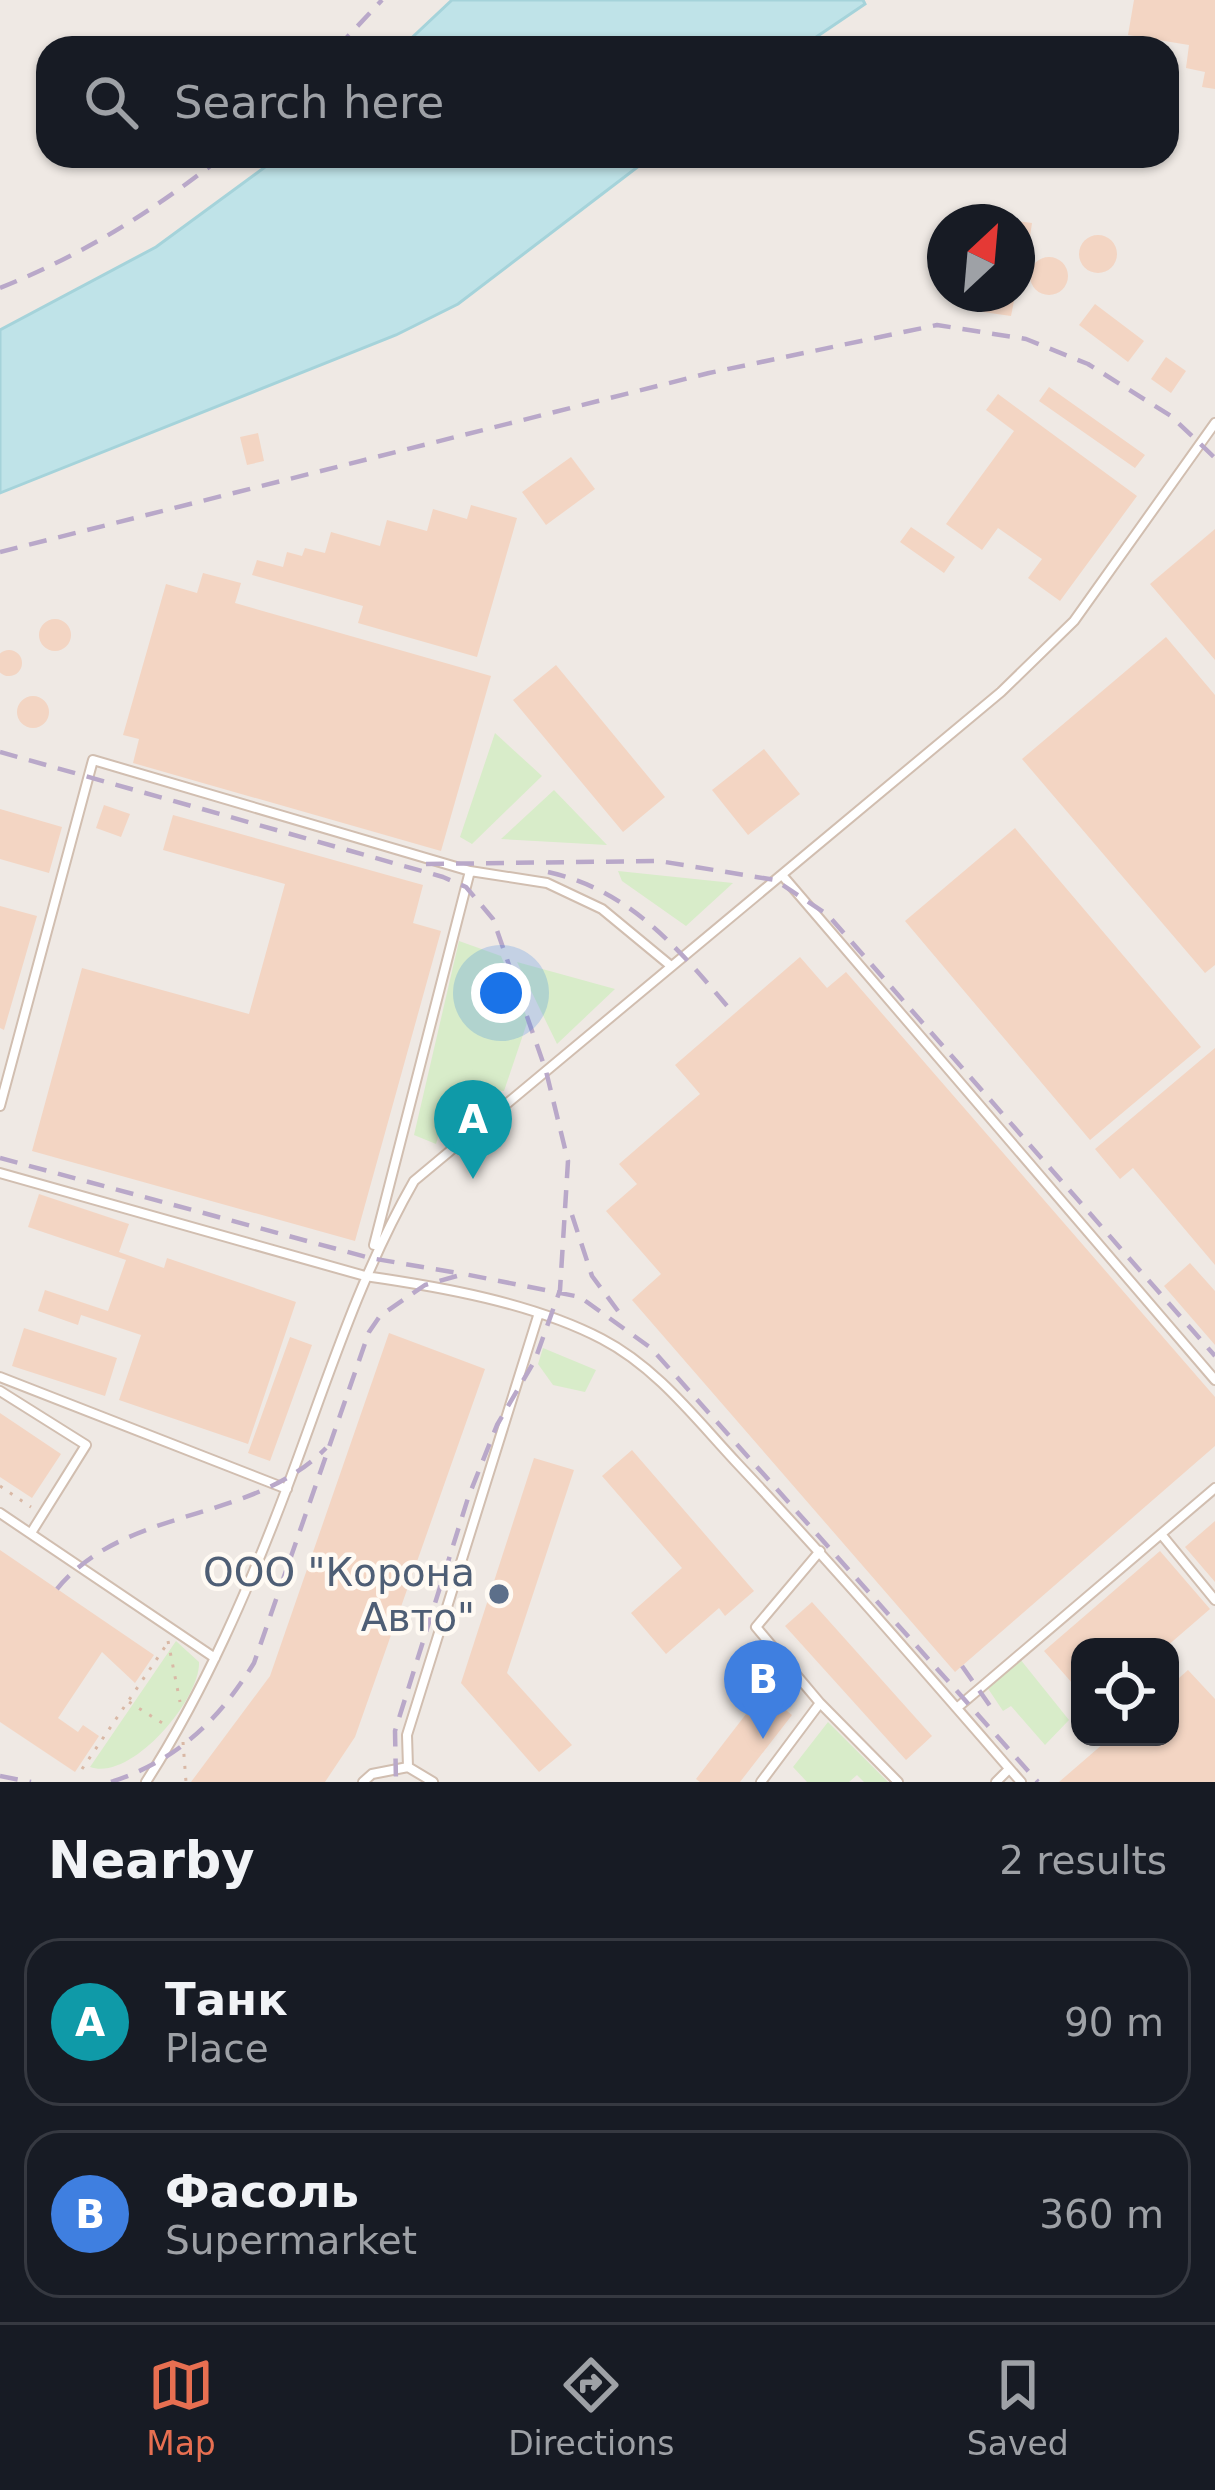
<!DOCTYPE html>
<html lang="en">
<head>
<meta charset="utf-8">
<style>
  :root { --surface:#171b24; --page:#242831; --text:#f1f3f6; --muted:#9ea1a6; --line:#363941; --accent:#e76f51 }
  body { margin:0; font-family:"DejaVu Sans",sans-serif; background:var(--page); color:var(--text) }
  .controls { position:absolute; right:36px; bottom:36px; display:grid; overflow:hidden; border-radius:24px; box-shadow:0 3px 9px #0004 }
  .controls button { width:108px; height:108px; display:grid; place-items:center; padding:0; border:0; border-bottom:3px solid var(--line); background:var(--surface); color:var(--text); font:60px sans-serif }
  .compass { position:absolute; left:927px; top:204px; width:108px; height:108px; border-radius:50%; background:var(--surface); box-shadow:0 3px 9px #0004; rotate:26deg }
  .you { position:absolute; left:501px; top:993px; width:42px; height:42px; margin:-30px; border:9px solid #fff; border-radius:50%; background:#1a73e8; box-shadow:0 0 0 18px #1a73e833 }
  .badge { display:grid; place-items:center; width:78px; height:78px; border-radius:50%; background:var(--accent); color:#fff; font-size:39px; font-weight:700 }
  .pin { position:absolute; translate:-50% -99px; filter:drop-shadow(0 3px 6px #0008) }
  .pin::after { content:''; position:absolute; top:63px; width:42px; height:36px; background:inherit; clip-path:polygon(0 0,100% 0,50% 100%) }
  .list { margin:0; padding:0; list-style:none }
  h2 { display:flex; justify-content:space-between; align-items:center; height:156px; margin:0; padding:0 48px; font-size:51px }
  h2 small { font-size:39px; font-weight:400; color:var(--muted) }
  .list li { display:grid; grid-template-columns:78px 1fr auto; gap:36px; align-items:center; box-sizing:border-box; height:168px; margin:0 24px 24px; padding:0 24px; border:3px solid var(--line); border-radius:36px }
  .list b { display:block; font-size:45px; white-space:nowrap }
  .list p { margin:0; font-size:39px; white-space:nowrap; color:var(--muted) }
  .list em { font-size:39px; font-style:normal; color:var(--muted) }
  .icon { flex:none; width:66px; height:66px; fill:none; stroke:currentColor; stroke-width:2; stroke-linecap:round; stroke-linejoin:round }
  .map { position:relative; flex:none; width:1215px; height:1782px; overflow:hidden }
  .search { position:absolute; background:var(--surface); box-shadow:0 3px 9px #0004; left:36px; right:36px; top:36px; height:132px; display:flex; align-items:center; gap:30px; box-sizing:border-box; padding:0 42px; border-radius:36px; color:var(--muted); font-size:45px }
  .sheet { height:540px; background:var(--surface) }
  nav { display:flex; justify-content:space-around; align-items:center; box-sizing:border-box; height:168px; border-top:3px solid var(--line); background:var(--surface); font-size:33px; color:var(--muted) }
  nav a { display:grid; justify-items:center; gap:6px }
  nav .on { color:var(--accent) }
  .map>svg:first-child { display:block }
  .industrial { fill:#efe9e4; fill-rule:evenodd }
  .green { fill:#d8ecc9 }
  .water { fill:#bfe3e8; stroke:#a5d3da; stroke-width:3 }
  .building { fill:#f3d5c3 }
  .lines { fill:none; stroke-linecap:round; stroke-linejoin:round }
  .lane-casing { stroke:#d1beb0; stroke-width:12 }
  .path { stroke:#d9b8a5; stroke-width:3; stroke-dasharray:3 9; stroke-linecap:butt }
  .lane { stroke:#fff; stroke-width:8 }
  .rail { stroke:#b9a8c9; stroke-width:4.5; stroke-dasharray:18 12; stroke-linecap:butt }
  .service-dot { fill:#5c6f8a; stroke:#fffaf3; stroke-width:4.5 }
  .labels { text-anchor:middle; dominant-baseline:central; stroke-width:9; stroke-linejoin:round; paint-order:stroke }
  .service-label { font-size:39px; fill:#4e5e75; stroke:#fffaf3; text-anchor:end }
</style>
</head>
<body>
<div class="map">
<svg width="1215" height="1782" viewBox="0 0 1215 1782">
  <rect width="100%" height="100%" fill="#fdf6ec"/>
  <!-- industrial -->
  <path class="industrial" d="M0,0H452L401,48H48V156H280L156,247L0,330Z
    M863,0H1215V1782H0V493L396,335L458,304L652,156H1167V48H800L865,4ZM945,222H1017V294H945ZM1080,1647H1170V1737H1080Z"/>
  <!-- green -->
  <path class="green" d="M495,733L542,776L472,844L460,837Z
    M554,790L607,845L501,839Z
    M618,871L733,883L686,926L622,881Z
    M459,941L501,956L528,1020L504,1091L453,1087L436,1144L414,1135Z
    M517,962L615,989L557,1044Z
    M543,1348L596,1370L585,1392L553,1385L538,1364Z
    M176,1641L199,1662C201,1698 132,1782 90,1767Z
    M1020,1659L1069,1720L1045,1745L1011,1706L1003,1711L987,1687Z
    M828,1722L888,1782H864L857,1775L849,1782H807L793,1767Z"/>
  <!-- water -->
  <path class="water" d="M452,0H863L865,4L800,48H401Z
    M280,156H652L458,304L396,335L0,493V330L156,247Z"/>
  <!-- building -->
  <path class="building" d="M1134,0H1215V89L1202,87L1205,72L1186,68L1189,45L1128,35Z
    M1017,221L1032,223L1024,278L1017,277Z
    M1079 254a19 19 0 1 1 38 0a19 19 0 1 1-38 0Z
    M1030 276a19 19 0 1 1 38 0a19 19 0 1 1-38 0Z
    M986,297L1014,301L1011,316L983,312Z
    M1095,304L1144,341L1128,362L1079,325Z
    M1166,357L1186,371L1171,393L1151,379Z
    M1049,387L1145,455L1135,468L1039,401Z
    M998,394L1137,496L1060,601L1028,578L1042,559L998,528L982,550L946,524L1014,431L986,410Z
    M258,433L264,461L247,465L240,437Z
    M571,457L595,489L546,525L522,492Z
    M471,505L517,518L477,657L358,623L363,606L252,575L257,560L283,567L287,552L302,556L305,548L325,553L331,532L380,546L387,520L427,531L433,509L467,519Z
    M911,527L955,557L944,573L900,542Z
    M1215,529V660L1150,584Z
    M203,573L241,583L235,603L491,676L441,851L133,763L139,739L123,735L166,584L197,593Z
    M39 635a16 16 0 1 1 32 0a16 16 0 1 1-32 0Z
    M1166,637L1215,695V965L1205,973L1022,759Z
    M-4 663a13 13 0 1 1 26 0a13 13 0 1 1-26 0Z
    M556,665L665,797L623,832L513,700Z
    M17 712a16 16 0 1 1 32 0a16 16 0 1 1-32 0Z
    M764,749L800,794L748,835L712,790Z
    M104,805L130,814L121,837L96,828Z
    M0,809L62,827L49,873L0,859Z
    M173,815L423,885L413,923L441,931L355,1241L32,1151L82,968L249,1014L285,884L163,850Z
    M1015,828L1201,1047L1090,1140L905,921Z
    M0,906L37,916L4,1030L0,1028Z
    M800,957L827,988L846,972L1215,1397V1446L955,1672L632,1300L661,1274L606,1211L637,1184L619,1164L700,1094L675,1065Z
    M1215,1048V1265L1133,1168L1120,1179L1095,1149Z
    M39,1194L129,1224L119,1252L164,1268L167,1258L296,1302L248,1444L119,1400L141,1335L81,1315L78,1325L38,1311L45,1290L108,1311L126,1260L28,1227Z
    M1190,1263L1215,1291V1345L1164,1286Z
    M24,1328L117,1358L105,1396L12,1366Z
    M389,1333L485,1369L355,1737L325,1782H191L270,1676Z
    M290,1337L312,1345L270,1461L248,1453Z
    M0,1413L61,1454L32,1498L0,1477Z
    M632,1450L754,1591L725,1616L719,1608L666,1654L631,1613L682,1568L602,1476Z
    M534,1458L574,1470L507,1673L572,1745L539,1772L461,1683Z
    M1215,1521V1582L1185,1547Z
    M0,1550L154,1655L135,1683L102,1652L58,1718L78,1732L83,1725L99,1736L75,1772L0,1722Z
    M1160,1551L1210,1609L1166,1647H1080V1692L1044,1651Z
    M812,1602L932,1736L906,1760L785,1626Z
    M1188,1670L1215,1699V1782H1059L1111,1737H1170V1686Z
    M763,1692L792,1715L740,1782H700L696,1779Z"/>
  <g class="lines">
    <defs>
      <path id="lane" d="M782,875L1215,1380
        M0,1106L93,760L470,871L547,883L602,909L671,966
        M0,1173L365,1276C442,1287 533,1303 602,1339C656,1367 695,1418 736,1462C834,1566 927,1674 1021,1782
        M374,1245L470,871
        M0,1377L287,1489
        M0,1391L86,1445L31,1533
        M0,1513L215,1658
        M1161,1534L1215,1600
        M820,1703L898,1782
        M958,1707L1215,1488
        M146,1782C205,1690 250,1586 288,1485C327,1381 359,1277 414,1181L1001,692L1074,621L1215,423
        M363,1782L372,1774L408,1767
        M433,1782L408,1767L407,1735L538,1316
        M761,1782L820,1703L756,1627L820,1551
        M996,1782L1009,1769"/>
    </defs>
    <!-- lane casing -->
    <use href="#lane" class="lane-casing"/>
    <!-- path -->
    <path class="path" d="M0,1486L31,1507
      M168,1641L180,1702
      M129,1702L167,1726
      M183,1742L186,1782
      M82,1769L167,1644"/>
    <!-- lane -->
    <use href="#lane" class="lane"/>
    <!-- rail -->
    <path class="rail" d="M337,48L382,0
      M0,288C84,254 152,212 223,156
      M0,552L709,373L937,325L1026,339L1088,364L1171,416L1215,458
      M0,752L443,877L466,887L493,919L546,1071L568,1161L560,1290L535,1360L497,1425L468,1498L395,1731L396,1782
      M426,864L659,861L775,880L828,915L1215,1356
      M548,872C633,891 680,951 734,1014
      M0,1158L370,1258L458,1273
      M572,1215L592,1276L618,1311
      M57,1589C126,1505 252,1524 326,1448
      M962,1666L995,1713
      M0,1776L31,1782
      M111,1782C178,1760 218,1721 254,1663L369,1332L380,1316L425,1285L464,1274L580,1297L651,1348L1038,1782"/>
  </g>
  <!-- markers -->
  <circle class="service-dot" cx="499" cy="1594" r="12"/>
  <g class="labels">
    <!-- service labels -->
    <g class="service-label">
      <text x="475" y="1572">ООО "Корона<tspan x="475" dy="45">Авто"</tspan></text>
    </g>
  </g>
</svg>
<div class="controls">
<button><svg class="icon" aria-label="locate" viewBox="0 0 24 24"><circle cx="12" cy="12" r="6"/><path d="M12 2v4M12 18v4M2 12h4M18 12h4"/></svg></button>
</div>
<svg class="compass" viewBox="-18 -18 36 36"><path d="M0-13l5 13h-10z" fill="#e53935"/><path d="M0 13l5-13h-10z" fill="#9ea1a6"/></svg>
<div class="you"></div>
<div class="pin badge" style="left:473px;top:1179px;background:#0f9aa8">A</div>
<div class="pin badge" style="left:763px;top:1739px;background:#3f7fe0">B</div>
<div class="search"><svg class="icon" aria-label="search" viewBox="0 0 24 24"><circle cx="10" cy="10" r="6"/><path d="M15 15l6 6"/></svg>Search here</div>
</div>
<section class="sheet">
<h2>Nearby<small>2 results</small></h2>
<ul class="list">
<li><span class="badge" style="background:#0f9aa8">A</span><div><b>Танк</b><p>Place</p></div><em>90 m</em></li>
<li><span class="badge" style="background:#3f7fe0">B</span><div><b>Фасоль</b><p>Supermarket</p></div><em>360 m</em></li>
</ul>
</section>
<nav>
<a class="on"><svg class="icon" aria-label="map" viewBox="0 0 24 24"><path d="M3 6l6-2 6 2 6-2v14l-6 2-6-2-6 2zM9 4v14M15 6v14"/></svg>Map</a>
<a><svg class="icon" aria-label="directions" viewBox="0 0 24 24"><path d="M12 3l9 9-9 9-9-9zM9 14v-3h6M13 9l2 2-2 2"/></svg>Directions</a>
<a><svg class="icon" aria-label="saved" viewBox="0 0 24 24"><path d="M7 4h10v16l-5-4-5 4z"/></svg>Saved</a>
</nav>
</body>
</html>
